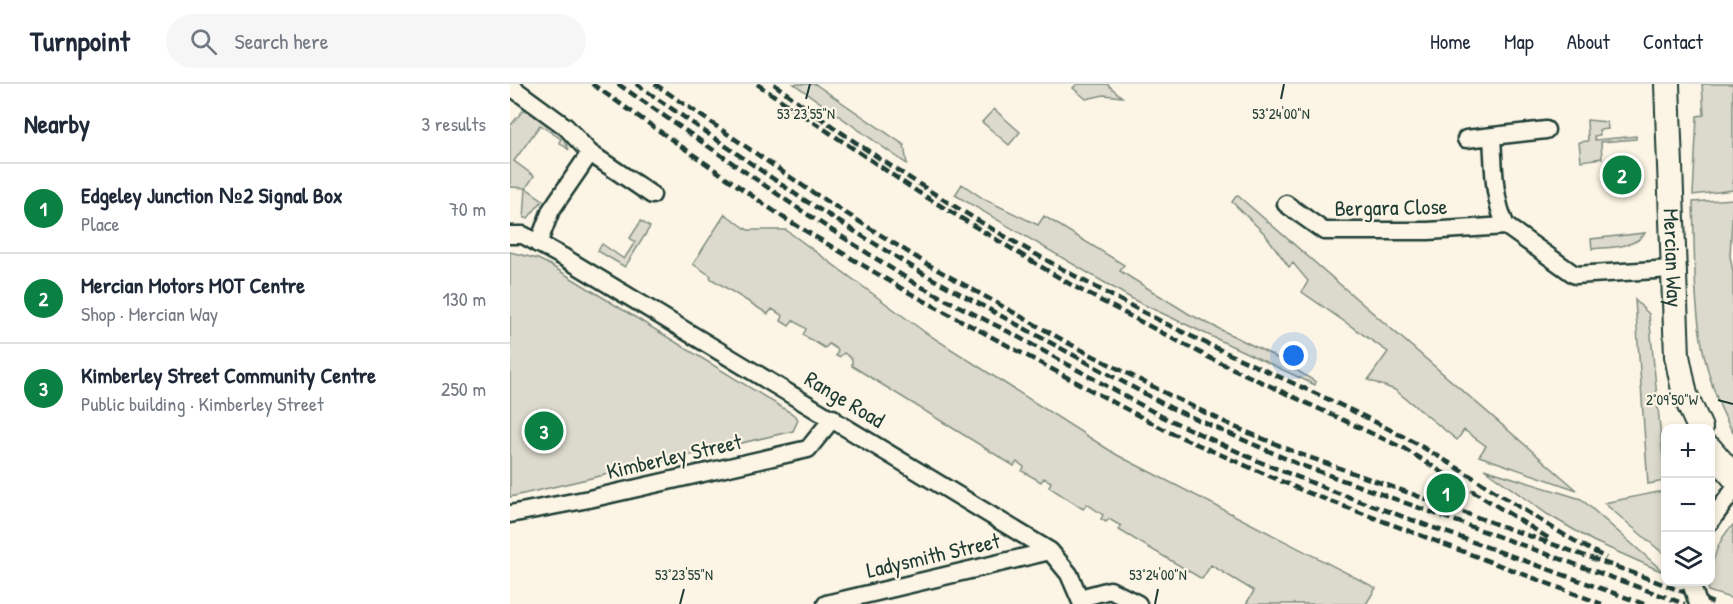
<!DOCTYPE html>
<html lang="en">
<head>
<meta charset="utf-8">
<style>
  :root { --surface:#fff; --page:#f6f6f7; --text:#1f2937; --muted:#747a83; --line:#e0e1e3; --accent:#0b8043 }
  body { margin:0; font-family:"Patrick Hand",sans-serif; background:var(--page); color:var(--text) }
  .controls { position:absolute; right:18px; bottom:18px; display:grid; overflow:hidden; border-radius:12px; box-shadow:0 3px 9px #0003 }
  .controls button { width:54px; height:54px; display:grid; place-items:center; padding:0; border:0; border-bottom:2px solid var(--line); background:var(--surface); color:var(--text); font:30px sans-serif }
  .you { position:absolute; left:784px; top:272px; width:21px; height:21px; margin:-15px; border:4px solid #fff; border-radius:50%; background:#1a73e8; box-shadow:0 0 0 9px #1a73e833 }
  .badge { display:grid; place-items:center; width:39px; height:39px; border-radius:50%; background:var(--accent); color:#fff; font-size:20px; font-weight:700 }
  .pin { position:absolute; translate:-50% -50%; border:3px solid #fff; box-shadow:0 2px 6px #0006 }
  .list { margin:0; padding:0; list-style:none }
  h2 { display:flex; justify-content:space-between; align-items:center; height:78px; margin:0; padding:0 24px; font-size:26px }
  h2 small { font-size:20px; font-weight:400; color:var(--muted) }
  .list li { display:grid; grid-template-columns:39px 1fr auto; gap:18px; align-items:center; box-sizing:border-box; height:90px; padding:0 24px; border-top:2px solid var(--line) }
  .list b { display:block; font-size:22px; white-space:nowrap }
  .list p { margin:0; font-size:20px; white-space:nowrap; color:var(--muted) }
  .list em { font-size:20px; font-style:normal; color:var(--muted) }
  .icon { flex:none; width:33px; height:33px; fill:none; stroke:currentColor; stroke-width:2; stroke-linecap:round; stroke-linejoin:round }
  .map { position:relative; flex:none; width:1223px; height:520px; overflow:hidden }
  header { display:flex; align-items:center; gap:36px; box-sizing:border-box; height:84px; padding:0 30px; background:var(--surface); border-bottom:2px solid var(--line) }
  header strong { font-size:28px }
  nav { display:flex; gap:33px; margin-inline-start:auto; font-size:21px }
  .search { width:420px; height:54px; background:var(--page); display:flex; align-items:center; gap:15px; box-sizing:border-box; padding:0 21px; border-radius:33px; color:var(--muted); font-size:22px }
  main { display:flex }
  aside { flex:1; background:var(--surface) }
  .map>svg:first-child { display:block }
  .green { fill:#dcdacc; stroke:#7e8c80; stroke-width:1.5 }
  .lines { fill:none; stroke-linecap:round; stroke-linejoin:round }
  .street-casing { stroke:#1f3d34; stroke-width:21 }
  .secondary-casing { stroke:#1f3d34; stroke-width:28 }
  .street { stroke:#fcf5e5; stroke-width:16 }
  .secondary { stroke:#fcf5e5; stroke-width:24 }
  .rail { stroke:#1f3d34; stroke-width:4.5; stroke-dasharray:9 4.5; stroke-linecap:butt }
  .street-bridge-casing { stroke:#1f3d34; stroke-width:21; stroke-linecap:butt }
  .street-bridge { stroke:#fcf5e5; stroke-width:16 }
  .ticks { fill:none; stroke:#1f3d34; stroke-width:2 }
  .labels { text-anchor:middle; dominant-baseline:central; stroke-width:4.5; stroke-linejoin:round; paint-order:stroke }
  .street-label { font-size:22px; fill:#1f3d34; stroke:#fcf5e5 }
  .ticks-label { font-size:15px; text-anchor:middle; fill:#1f3d34; stroke:#fcf5e5; stroke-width:4.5; stroke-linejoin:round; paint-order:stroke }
</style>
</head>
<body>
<header>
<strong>Turnpoint</strong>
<div class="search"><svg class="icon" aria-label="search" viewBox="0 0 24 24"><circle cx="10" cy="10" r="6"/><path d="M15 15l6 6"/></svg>Search here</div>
<nav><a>Home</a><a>Map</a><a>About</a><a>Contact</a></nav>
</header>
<main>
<aside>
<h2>Nearby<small>3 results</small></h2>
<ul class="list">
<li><span class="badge">1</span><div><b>Edgeley Junction №2 Signal Box</b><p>Place</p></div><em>70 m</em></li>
<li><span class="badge">2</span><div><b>Mercian Motors MOT Centre</b><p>Shop · Mercian Way</p></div><em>130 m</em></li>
<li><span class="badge">3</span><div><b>Kimberley Street Community Centre</b><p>Public building · Kimberley Street</p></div><em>250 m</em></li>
</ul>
</aside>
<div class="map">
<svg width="1223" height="520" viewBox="0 0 1223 520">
  <rect width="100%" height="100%" fill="#fcf5e5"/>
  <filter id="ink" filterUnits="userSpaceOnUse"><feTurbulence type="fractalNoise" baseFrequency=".0167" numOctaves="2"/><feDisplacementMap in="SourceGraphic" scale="12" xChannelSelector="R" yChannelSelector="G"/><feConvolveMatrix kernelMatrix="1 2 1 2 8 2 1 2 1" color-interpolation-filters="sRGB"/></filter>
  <g filter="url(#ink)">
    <!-- green -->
    <path class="green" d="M284,0H305L394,61L397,80Z
      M567,0H597L612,13L594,11L576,15L563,4Z
      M1192,0H1223V106L1183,111L1187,32L1194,31Z
      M16,23L52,50L59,66L49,58L51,55L30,41L4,77L24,92L16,104L33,116L18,134H14L16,104L0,103V42Z
      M484,25L510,48L499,61L472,38Z
      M1077,36L1097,38L1098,45L1089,46L1090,51L1084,52L1085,56L1126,52V55L1091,58L1092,74L1071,77L1069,58L1078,57Z
      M452,100L474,115L528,141L534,132L614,181L610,187L679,230L762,271L806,298L805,301L626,217L445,111Z
      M727,111L1067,406L969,372L976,362L954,346L947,356L885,306L858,296L878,268L792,208L798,197L783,179L779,183L755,150L722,118Z
      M1223,115L1220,172L1223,188V349C1181,271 1186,204 1183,118Z
      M215,130L238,146H276L416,249L607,371L866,504L856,520H736L744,507L701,481L692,495L609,446L611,442L599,435L596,438L591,435L593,431L577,420L573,425L539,403L541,398L534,394L531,398L512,387L514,383L507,378L504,382L342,282V275L334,269L329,273L326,272L328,266L319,260L315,264L293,251L296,245L283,236L279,242L271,237L273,232L262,225L258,230L200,194L201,192L183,180Z
      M131,137L140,143L115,183L88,167L92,160L114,175L125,158L120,154Z
      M1135,149C1126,164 1098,163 1082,165L1081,155Z
      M0,168L28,175L40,181L286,332L288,336L283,347L0,413Z
      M1125,216L1139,230L1155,397L1138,400Z
      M974,385L1071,415L1155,489L1083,457L1037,430Z
      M1153,407L1156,409L1155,471L1094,419Z
      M1223,441V515L1198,507C1200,486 1205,457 1223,441Z"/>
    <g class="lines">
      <defs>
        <path id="street" d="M0,2L56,43L80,69L41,126L28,160
          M982,53C984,83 983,114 996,142
          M956,55L1036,46
          M80,69L142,111
          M776,120L814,147H918L996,142L1065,191L1162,185
          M0,151H13L55,174L540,467L559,490L572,520
          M0,430L79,415L298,365L323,334
          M1200,438L1223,407
          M570,514L600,506L628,520
          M316,520L540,467"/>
        <g id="secondary">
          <path id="s1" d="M1157,0L1167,272L1175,311L1190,344"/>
          <path d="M1200,365L1223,392"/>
        </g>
      </defs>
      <!-- street casing -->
      <use href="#street" class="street-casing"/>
      <!-- secondary casing -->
      <use href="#secondary" class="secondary-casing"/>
      <!-- street -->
      <use href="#street" class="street"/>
      <!-- secondary -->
      <use href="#secondary" class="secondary"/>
      <!-- rail -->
      <path class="rail" d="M82,0L274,134L396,207L659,348L796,408L1092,520
        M108,0L289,125L404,199L499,248L651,332L750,378L825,408L1134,520
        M126,0L291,114L412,189L661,324L788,380L1175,520
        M145,0L299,106L417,180L560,260L665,314L727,344L790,370L1137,494
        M247,0L408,108L563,202L700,274L893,364L1040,455
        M264,0C380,87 508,164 637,230C721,274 810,308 894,353C964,390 1026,438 1096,474
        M1131,492L1206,520"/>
      <defs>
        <path id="street-bridge" d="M1182,502L1188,520"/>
      </defs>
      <!-- street-bridge casing -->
      <use href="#street-bridge" class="street-bridge-casing"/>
      <!-- street-bridge -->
      <use href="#street-bridge" class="street-bridge"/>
    </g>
  </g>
  <!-- ticks -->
  <path class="ticks" d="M296,15L300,0M771,15L774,0M1208,316L1223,320M170,520L174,505M645,520L648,505"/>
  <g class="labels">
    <!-- street labels -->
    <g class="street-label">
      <text transform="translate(881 123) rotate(-1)">Bergara Close</text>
      <text stroke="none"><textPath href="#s1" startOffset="174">Mercian Way</textPath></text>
      <text transform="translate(335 315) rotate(31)">Range Road</text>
      <text transform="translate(164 372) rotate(-13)">Kimberley Street</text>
      <text transform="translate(423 471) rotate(-13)">Ladysmith Street</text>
    </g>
  </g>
  <g class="ticks-label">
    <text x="296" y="35">53°23'55"N</text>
    <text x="771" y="35">53°24'00"N</text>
    <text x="1162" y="321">2°09'50"W</text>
    <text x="174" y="496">53°23'55"N</text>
    <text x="648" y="496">53°24'00"N</text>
  </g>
</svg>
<div class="controls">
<button>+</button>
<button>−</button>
<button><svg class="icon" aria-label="layers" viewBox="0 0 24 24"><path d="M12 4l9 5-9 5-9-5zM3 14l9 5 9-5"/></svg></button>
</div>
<div class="you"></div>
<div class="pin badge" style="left:936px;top:409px">1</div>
<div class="pin badge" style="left:1112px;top:91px">2</div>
<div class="pin badge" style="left:34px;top:347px">3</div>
</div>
</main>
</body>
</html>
